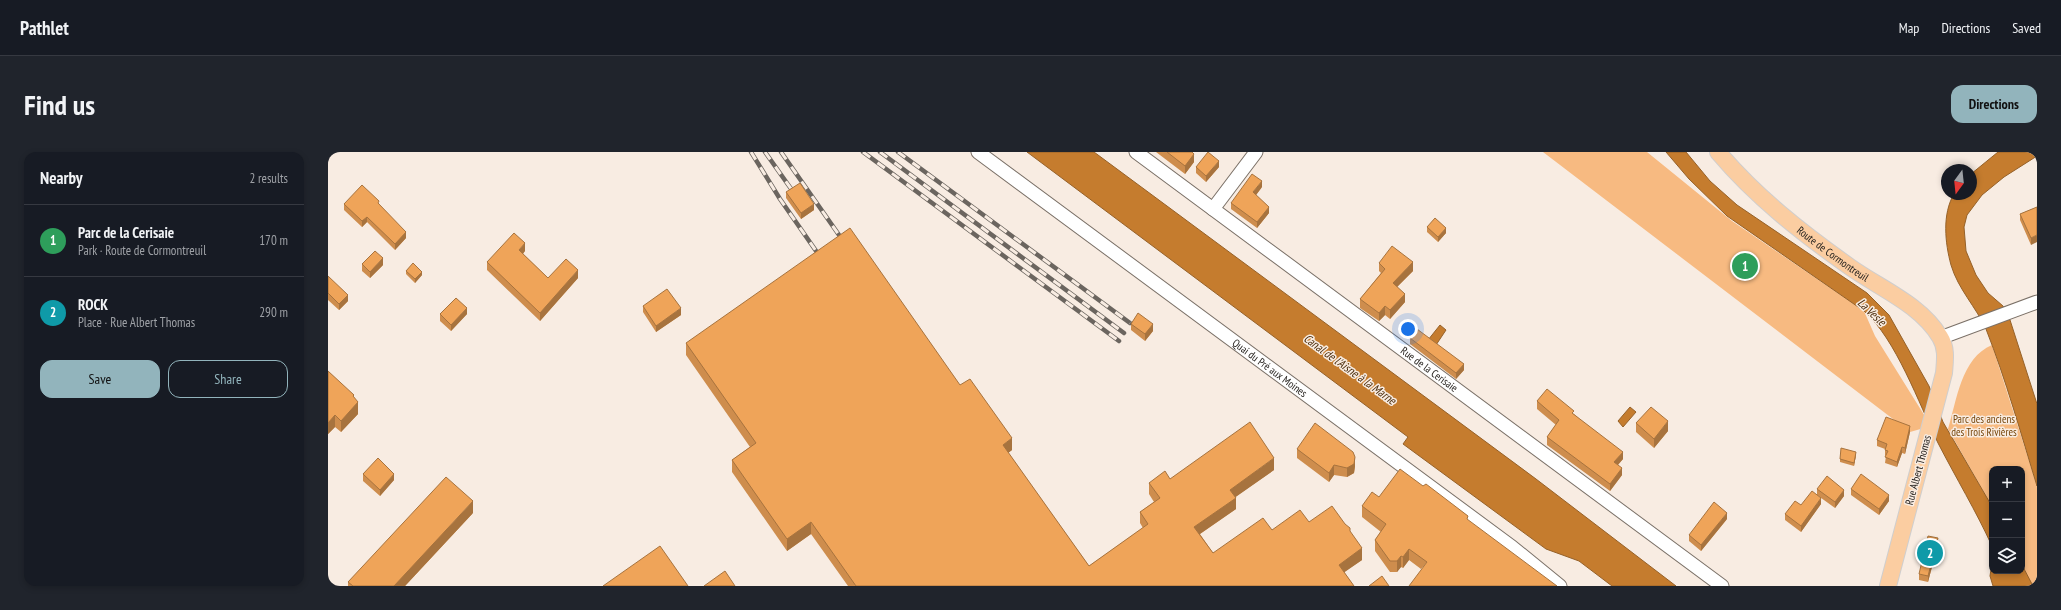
<!DOCTYPE html>
<html lang="en">
<head>
<meta charset="utf-8">
<style>
  :root { --surface:#171b24; --page:#20242c; --text:#f1f3f6; --muted:#9ea1a6; --line:#363941; --accent:#92b4bc }
  body { margin:0; font-family:"PT Sans Narrow",sans-serif; background:var(--page); color:var(--text) }
  .controls { position:absolute; right:12px; bottom:12px; display:grid; overflow:hidden; border-radius:8px; box-shadow:0 2px 6px #0003 }
  .controls button { width:36px; height:36px; display:grid; place-items:center; padding:0; border:0; border-bottom:1px solid var(--line); background:var(--surface); color:var(--text); font:20px sans-serif }
  .compass { position:absolute; left:1613px; top:12px; width:36px; height:36px; border-radius:50%; background:var(--surface); box-shadow:0 2px 6px #0003; rotate:195deg }
  .you { position:absolute; left:1080px; top:177px; width:14px; height:14px; margin:-10px; border:3px solid #fff; border-radius:50%; background:#1a73e8; box-shadow:0 0 0 6px #1a73e833 }
  .badge { display:grid; place-items:center; width:26px; height:26px; border-radius:50%; background:var(--accent); color:#fff; font-size:13px; font-weight:700 }
  .pin { position:absolute; translate:-50% -50%; border:2px solid #fff; box-shadow:0 1px 4px #0006 }
  .list { margin:0; padding:0; list-style:none }
  h2 { display:flex; justify-content:space-between; align-items:center; height:52px; margin:0; padding:0 16px; font-size:17px }
  h2 small { font-size:13px; font-weight:400; color:var(--muted) }
  .list li { display:grid; grid-template-columns:26px 1fr auto; gap:12px; align-items:center; box-sizing:border-box; height:72px; padding:0 16px; border-top:1px solid var(--line) }
  .list b { display:block; font-size:15px; white-space:nowrap }
  .list p { margin:0; font-size:13px; white-space:nowrap; color:var(--muted) }
  .list em { font-size:13px; font-style:normal; color:var(--muted) }
  .actions { display:flex; gap:8px; padding:12px 16px }
  .actions a { flex:1; padding:9px 0; border:1px solid var(--accent); border-radius:12px; text-align:center; font-size:14px; color:var(--accent) }
  .actions .main { background:var(--accent); color:#111 }
  .icon { flex:none; width:22px; height:22px; fill:none; stroke:currentColor; stroke-width:2; stroke-linecap:round; stroke-linejoin:round }
  .map { position:relative; flex:none; width:1709px; height:434px; overflow:hidden; border-radius:12px }
  header { display:flex; align-items:center; gap:24px; box-sizing:border-box; height:56px; padding:0 20px; background:var(--surface); border-bottom:1px solid var(--line) }
  header strong { font-size:19px }
  nav { display:flex; gap:22px; margin-inline-start:auto; font-size:14px }
  .intro { display:flex; align-items:center; justify-content:space-between; box-sizing:border-box; height:96px; padding:0 24px }
  h1 { margin:0; font-size:28px }
  .button { padding:10px 18px; border-radius:12px; background:var(--accent); color:#111; font-size:14px; font-weight:700 }
  main { display:flex; gap:24px; padding:0 24px }
  aside { flex:1; background:var(--surface); border-radius:12px; box-shadow:0 2px 6px #0003 }
  .map>svg:first-child { display:block }
  .green { fill:#f7ba81 }
  .water { fill:#c57c2e; stroke:#956129 }
  .lines { fill:none; stroke-linecap:round; stroke-linejoin:round }
  .minor-casing { stroke:#7b7168; stroke-width:15 }
  .major-casing { stroke:#cfcece; stroke-width:18 }
  .minor { stroke:#fff; stroke-width:13 }
  .major { stroke:#fbcda1; stroke-width:16 }
  .rail-casing { stroke:#6b655f; stroke-width:4.5 }
  .rail { stroke:#f8ece2; stroke-width:3; stroke-dasharray:9; stroke-linecap:butt }
  .wall { fill:#ce8d4d }
  .shaded-wall { fill:#a7733e }
  .building { fill:#efa459; stroke:#a7733e }
  .labels { text-anchor:middle; dominant-baseline:central; stroke-width:3; stroke-linejoin:round; paint-order:stroke }
  .street-label { font-size:11px; fill:#26221e; stroke:#f8ece2 }
  .park-label { font-size:11px; fill:#754408; stroke:#f8ece2 }
  .water-label { font-size:12px; font-style:italic; fill:#4a2c0c; stroke:#f8ece2 }
</style>
</head>
<body>
<header>
<strong>Pathlet</strong>
<nav><a>Map</a><a>Directions</a><a>Saved</a></nav>
</header>
<div class="intro"><h1>Find us</h1><a class="button">Directions</a></div>
<main>
<aside>
<h2>Nearby<small>2 results</small></h2>
<ul class="list">
<li><span class="badge" style="background:#2e9e5b">1</span><div><b>Parc de la Cerisaie</b><p>Park · Route de Cormontreuil</p></div><em>170 m</em></li>
<li><span class="badge" style="background:#0f9aa8">2</span><div><b>ROCK</b><p>Place · Rue Albert Thomas</p></div><em>290 m</em></li>
</ul>
<div class="actions"><a class="main">Save</a><a>Share</a></div>
</aside>
<div class="map">
<svg width="1709" height="434" viewBox="0 0 1709 434">
  <rect width="100%" height="100%" fill="#f8ece2"/>
  <!-- green -->
  <path class="green" d="M1215,0H1319L1404,69L1536,159L1547,184L1603,274L1582,280Z
    M1664,193L1709,334V434H1705L1694,413V317H1664V357L1662,351L1620,277C1629,248 1633,206 1664,193Z"/>
  <!-- water -->
  <path class="water" d="M699,0H766L1208,327L1348,434H1284L1251,409L1218,397L1075,292L1080,285Z
    M1338,0H1358L1382,29L1409,53L1539,141L1561,163L1601,234L1615,270L1662,351L1664,394C1648,359 1628,326 1610,291C1591,252 1568,187 1536,159L1399,64L1361,27Z
    M1670,0H1709V4L1676,25L1654,43L1639,63L1636,75L1638,99L1648,123L1660,141L1675,154L1682,168L1709,252V334C1693,282 1678,228 1658,177C1648,155 1630,137 1623,113C1617,91 1614,62 1626,42H1643V22Z
    M1112,173L1118,178L1108,193L1100,188Z
    M1302,255L1308,260L1295,275L1290,269Z
    M1664,411V419H1694V413L1705,434H1665L1662,424Z"/>
  <g class="lines">
    <defs>
      <g id="minor">
        <path id="s1" d="M650,0L1184,395L1232,434"/>
        <path id="s2" d="M808,0L1394,434"/>
        <path d="M885,57L928,0"/>
        <path d="M1612,186L1709,150"/>
      </g>
      <g id="major">
        <path id="s3" d="M1390,0C1428,45 1474,81 1522,115C1553,137 1592,152 1612,185C1619,196 1617,209 1616,221L1560,434"/>
      </g>
    </defs>
    <!-- minor casing -->
    <use href="#minor" class="minor-casing"/>
    <!-- major casing -->
    <use href="#major" class="major-casing"/>
    <!-- minor -->
    <use href="#minor" class="minor"/>
    <!-- major -->
    <use href="#major" class="major"/>
    <defs>
      <path id="rail" d="M423,0L452,47L495,109
        M437,0L466,41
        M453,0L518,93
        M535,0L791,189
        M552,0L796,181
        M570,0L802,171"/>
    </defs>
    <!-- rail casing -->
    <use href="#rail" class="rail-casing"/>
    <!-- rail -->
    <use href="#rail" class="rail"/>
  </g>
  <!-- wall -->
  <path class="wall" d="M828,0H864L866,10L857,22Z
    M868,15H891L878,30L868,21Z
    M934,35L928,43L941,61L929,76L903,57V51Z
    M458,40L486,58L473,67L458,46Z
    M16,52L51,53L78,86L67,98L39,70L34,75L16,58Z
    M1709,55L1703,93L1692,68V62Z
    M1099,75L1118,81L1110,90L1099,80Z
    M197,99L195,102L220,126H250L212,169L159,118V110Z
    M1051,111L1085,119L1069,135L1077,150L1062,167L1057,163L1051,169L1032,156V147L1053,121L1051,119Z
    M34,112L55,113L42,126L34,119Z
    M78,119L94,123L87,131L78,122Z
    M0,124L20,149L11,158L0,148Z
    M315,154L353,163L328,180L315,160Z
    M112,162H139L123,179L112,169Z
    M803,172L825,179L817,189L803,178Z
    M1082,186L1136,218L1128,227L1082,192Z
    M358,191L632,233L684,298L680,301L761,414L815,376L812,371V360L826,350L821,342V331L842,327L946,318L907,345L908,357L872,382L885,401L944,378L981,370L1022,380L1034,408L1016,420L1026,434H520L483,382L459,399L404,320V308L422,295L358,203Z
    M0,219L26,246L30,262L13,280L7,275L0,282Z
    M1209,249L1246,262L1295,307L1290,313L1294,323L1282,339L1219,293V285L1228,273L1209,257Z
    M1308,271L1340,279L1326,296L1308,280Z
    M1582,280L1577,302L1574,301L1569,315L1557,311L1558,304L1557,303V297L1549,294V288Z
    M969,297L1027,314L1026,321L1019,325L1006,323L1001,330L969,306Z
    M1528,303L1526,314L1512,310V307Z
    M35,322L66,328L52,344L35,329Z
    M1095,334L1140,364L1093,417L1081,408L1075,416L1073,415L1069,420H1062L1047,399V388L1053,380L1034,365V354L1051,345Z
    M1489,337L1516,344L1507,356L1489,343Z
    M1523,337L1561,349L1551,363L1523,343Z
    M1493,352L1473,380L1457,368V362L1473,353Z
    M145,361L77,434H20V430Z
    M1399,367L1373,399L1361,389V383Z
    M1610,392L1600,430L1591,428V422Z"/>
  <!-- shaded-wall -->
  <path class="shaded-wall" d="M866,2V10L857,22V14Z
    M891,9V15L878,30V24Z
    M934,29V35L925,47V40Z
    M486,52V58L473,67V61Z
    M941,55V61L929,76V70Z
    M39,65V70L34,75V69Z
    M1118,76V81L1110,90V85Z
    M78,80V86L67,98V92Z
    M1709,83V90L1703,93V86Z
    M197,91V99L191,106V98Z
    M55,106V113L42,126V120Z
    M1085,110V119L1065,139V131Z
    M250,118V126L212,169V161Z
    M94,120V123L87,131V127Z
    M1077,142V150L1062,167V158Z
    M20,143V149L11,158V152Z
    M1057,154V163L1051,169V161Z
    M139,156V162L123,179V173Z
    M353,156V163L328,180V174Z
    M825,172V179L817,189V182Z
    M1136,212V218L1128,227V221Z
    M30,250V262L13,280V269Z
    M7,263V275L0,282V271Z
    M1340,269V279L1326,296V287Z
    M1582,274V280L1577,302V296Z
    M684,286V298L675,305V293Z
    M1574,295V301L1569,315V310Z
    M1295,300V307L1286,317V310Z
    M1528,300V303L1526,314V311Z
    M1027,305V314L1026,321L1019,325V316Z
    M946,306V318L902,349V338Z
    M1006,313V323L1001,330V321Z
    M1294,316V323L1282,339V332Z
    M66,322V328L52,344V338Z
    M1516,338V344L1507,356V350Z
    M1561,343V349L1551,363V357Z
    M908,346V357L866,386V375Z
    M1493,346V352L1473,380V374Z
    M145,349V361L77,434H66Z
    M1399,361V367L1373,399V393Z
    M483,370V382L459,399V387Z
    M1610,386V392L1600,430V424Z
    M1034,396V408L1011,424V413Z
    M1081,397V408L1075,416V405Z
    M1073,404V415L1069,420V409Z"/>
  <!-- building -->
  <path class="building" d="M839,0H864L866,2L857,14Z
    M880,0L891,9L878,24L868,15Z
    M924,22L934,29L925,40L941,55L929,70L903,51Z
    M472,31L486,52L473,61L458,40Z
    M34,33L51,49L50,51L78,80L67,92L39,65L34,69L16,52Z
    M1709,55V83L1703,86L1692,62Z
    M1107,66L1118,76L1110,85L1099,75Z
    M522,76L632,233L642,227L684,286L675,293L761,414L820,372L812,360L832,346L821,331L837,319L842,327L922,270L946,306L902,338L908,346L866,375L885,401L935,366L944,378L972,358L981,370L1004,354L1017,372L1022,376V379L1034,396L1011,413L1026,434H528L483,370L459,387L404,308L428,291L358,191Z
    M186,81L197,91L191,98L220,126L238,107L250,118L212,161L159,110Z
    M1064,94L1085,110L1065,131L1077,142L1062,158L1057,154L1051,161L1032,147L1057,117L1051,111Z
    M47,99L55,106L42,120L34,112Z
    M85,111L94,120L87,127L78,119Z
    M0,124L20,143L11,152L0,141Z
    M339,137L353,156L328,174L315,154Z
    M128,146L139,156L123,173L112,162Z
    M810,161L825,172L817,182L803,172Z
    M1089,177L1136,212L1128,221L1082,186Z
    M0,219L26,243L25,244L30,250L13,269L7,263L0,271Z
    M1219,237L1246,259L1244,261L1295,300L1286,310L1294,316L1282,332L1219,285L1231,268L1209,249Z
    M1323,255L1340,269L1326,287L1308,271Z
    M1558,265L1582,274L1577,296L1574,295L1569,310L1557,305L1560,299L1557,298L1559,292L1549,288Z
    M987,271L1025,300L1027,305L1026,312L1019,316L1006,313L1001,321L969,297Z
    M1513,296L1528,300L1526,311L1512,307Z
    M50,306L66,322L52,338L35,322Z
    M1072,317L1095,334L1098,332L1140,364L1139,367L1229,434H1081L1099,410L1081,397L1075,405L1073,404L1069,409H1062L1047,388L1058,372L1034,354L1044,340L1051,345Z
    M1533,322L1561,343L1551,357L1523,337Z
    M1499,324L1516,338L1507,350L1489,337Z
    M118,325L145,349L66,434H25L20,430Z
    M1484,339L1493,346L1473,374L1457,362L1467,349L1473,353Z
    M1386,350L1399,361L1373,393L1361,383Z
    M1600,384L1610,386L1600,424L1591,422Z
    M332,394L360,434H275Z
    M397,419L407,434H376Z
    M1054,424L1061,434H1041Z"/>
  <g class="labels">
    <!-- street labels -->
    <g class="street-label">
      <text stroke="none"><textPath href="#s3" startOffset="154">Route de Cormontreuil</textPath></text>
      <text stroke="none"><textPath href="#s1" startOffset="363">Quai du Pré aux Moines</textPath></text>
      <text stroke="none"><textPath href="#s2" startOffset="365">Rue de la Cerisaie</textPath></text>
      <text transform="translate(1590 318) rotate(-75)">Rue Albert Thomas</text>
    </g>
    <!-- park labels -->
    <g class="park-label">
      <text x="1656" y="267">Parc des anciens<tspan x="1656" dy="13">des Trois Rivières</tspan></text>
    </g>
    <!-- water labels -->
    <g class="water-label">
      <text transform="translate(1544 160) rotate(43)">La Vesle</text>
      <text transform="translate(1022 217) rotate(36)">Canal de l'Aisne à la Marne</text>
    </g>
  </g>
</svg>
<div class="controls">
<button>+</button>
<button>−</button>
<button><svg class="icon" aria-label="layers" viewBox="0 0 24 24"><path d="M12 4l9 5-9 5-9-5zM3 14l9 5 9-5"/></svg></button>
</div>
<svg class="compass" viewBox="-18 -18 36 36"><path d="M0-13l5 13h-10z" fill="#e53935"/><path d="M0 13l5-13h-10z" fill="#9ea1a6"/></svg>
<div class="you"></div>
<div class="pin badge" style="left:1417px;top:114px;background:#2e9e5b">1</div>
<div class="pin badge" style="left:1602px;top:401px;background:#0f9aa8">2</div>
</div>
</main>
</body>
</html>
